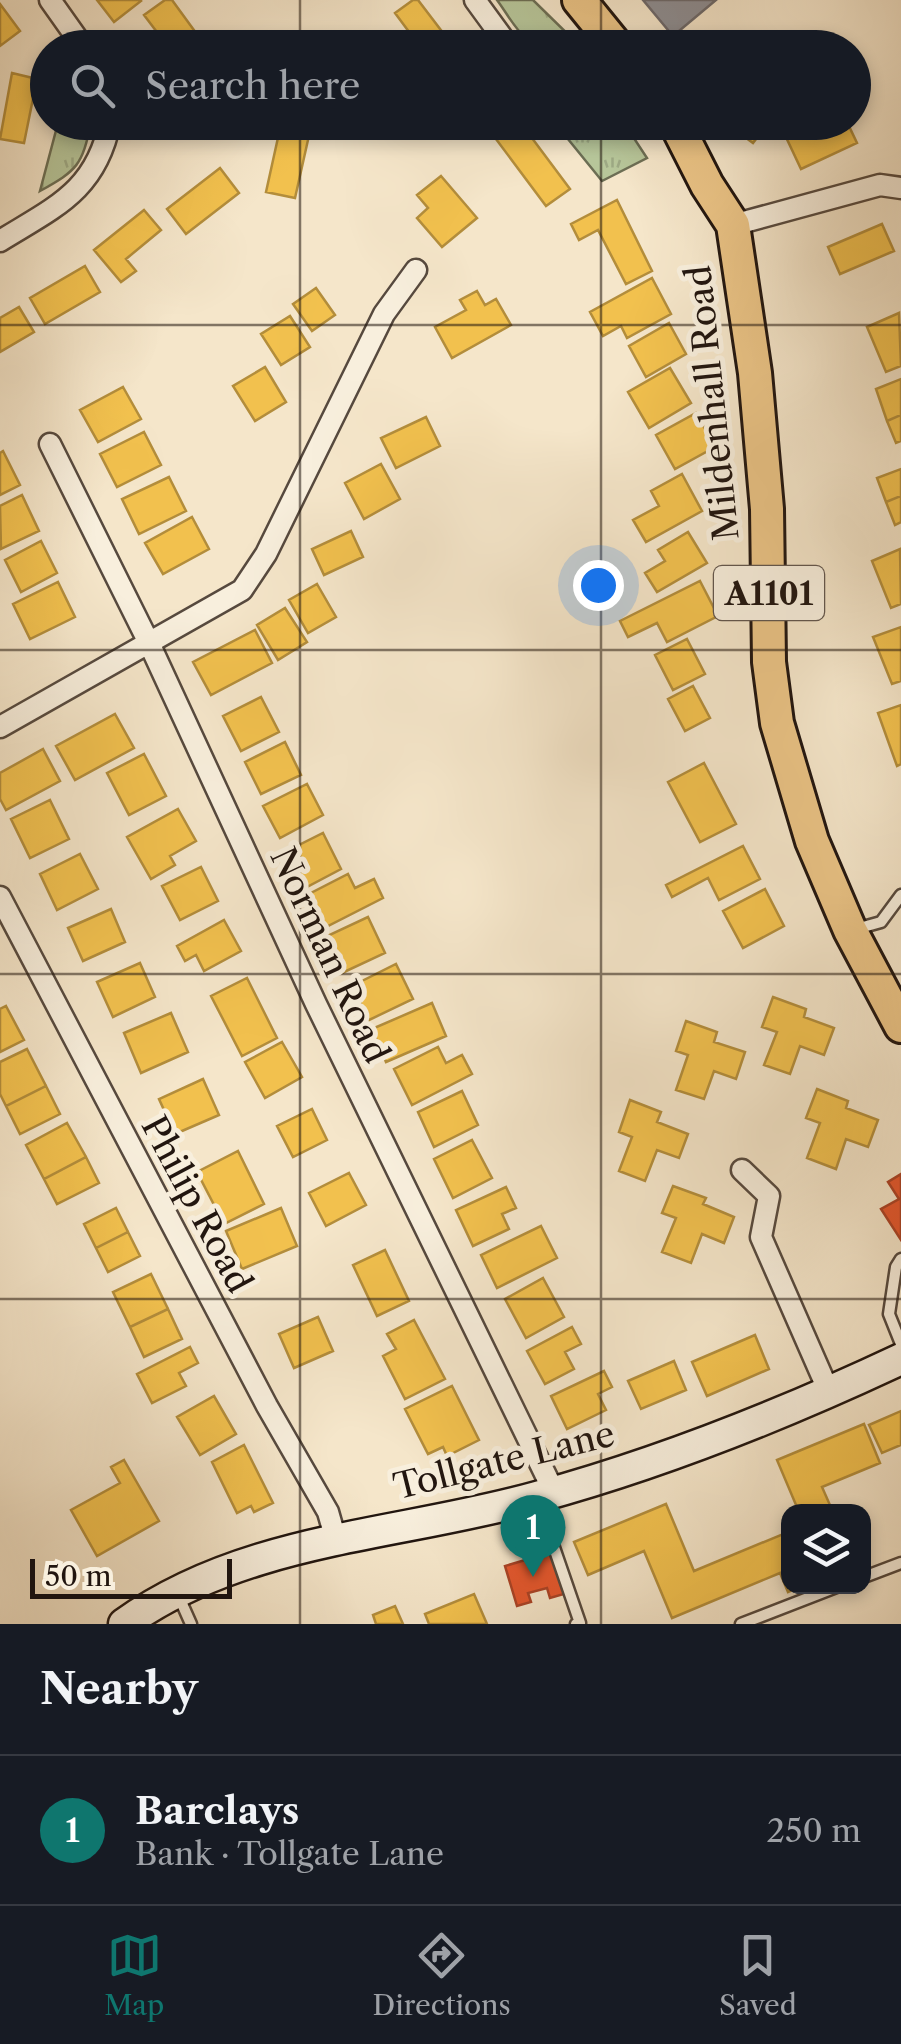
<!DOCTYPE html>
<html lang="en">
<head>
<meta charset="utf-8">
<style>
  :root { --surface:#171b24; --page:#242831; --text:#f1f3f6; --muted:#9ea1a6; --line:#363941; --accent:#0f766e }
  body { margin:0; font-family:"Libre Caslon Text",serif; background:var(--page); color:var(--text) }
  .controls { position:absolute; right:30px; bottom:30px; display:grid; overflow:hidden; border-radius:20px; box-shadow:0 5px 15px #0003 }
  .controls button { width:90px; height:90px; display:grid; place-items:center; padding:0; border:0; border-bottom:2px solid var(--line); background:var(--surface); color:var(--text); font:50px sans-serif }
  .scale { position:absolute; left:30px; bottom:25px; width:202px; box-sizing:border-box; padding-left:10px; border:5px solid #21150f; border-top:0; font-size:28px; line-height:35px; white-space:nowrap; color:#21150f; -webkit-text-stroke:8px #f8efdd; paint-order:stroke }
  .you { position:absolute; left:598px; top:585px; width:35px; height:35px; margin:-25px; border:8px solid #fff; border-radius:50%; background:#1a73e8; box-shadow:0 0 0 15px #1a73e833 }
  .badge { display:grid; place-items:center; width:65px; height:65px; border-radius:50%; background:var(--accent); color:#fff; font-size:32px; font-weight:700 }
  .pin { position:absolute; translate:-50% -82px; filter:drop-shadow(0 2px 5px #0008) }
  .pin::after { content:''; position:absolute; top:52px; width:35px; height:30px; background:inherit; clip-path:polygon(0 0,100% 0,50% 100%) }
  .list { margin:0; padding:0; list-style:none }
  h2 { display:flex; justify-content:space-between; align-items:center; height:130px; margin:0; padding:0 40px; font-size:42px }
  h2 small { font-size:32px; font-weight:400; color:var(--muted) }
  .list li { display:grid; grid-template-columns:65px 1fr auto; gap:30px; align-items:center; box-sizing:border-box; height:150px; padding:0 40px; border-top:2px solid var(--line) }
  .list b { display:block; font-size:38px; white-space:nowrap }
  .list p { margin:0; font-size:32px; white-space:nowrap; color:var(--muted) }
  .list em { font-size:32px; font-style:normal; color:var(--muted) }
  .icon { flex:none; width:55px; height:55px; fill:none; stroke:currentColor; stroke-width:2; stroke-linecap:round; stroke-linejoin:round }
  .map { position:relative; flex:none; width:901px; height:1624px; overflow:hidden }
  .search { position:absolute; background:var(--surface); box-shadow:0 5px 15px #0003; left:30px; right:30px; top:30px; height:110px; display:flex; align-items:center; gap:25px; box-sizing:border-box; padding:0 35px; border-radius:55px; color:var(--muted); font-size:38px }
  .sheet { height:280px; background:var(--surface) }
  nav { display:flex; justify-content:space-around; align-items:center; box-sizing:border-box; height:140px; border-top:2px solid var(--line); background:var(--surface); font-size:28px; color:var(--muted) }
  nav a { display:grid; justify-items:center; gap:5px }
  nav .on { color:var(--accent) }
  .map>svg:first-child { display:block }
  .grass { fill:url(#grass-tufts); stroke:#6c6e54; stroke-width:2.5 }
  .homes { fill:#f2c14e; stroke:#b38d3b; stroke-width:2.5 }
  .shops { fill:#e4572e; stroke:#aa4325; stroke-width:2.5 }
  .industry { fill:#8d8d92; stroke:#6d696b; stroke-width:2.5 }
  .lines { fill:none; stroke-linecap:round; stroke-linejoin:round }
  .lane-casing { stroke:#56493e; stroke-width:15 }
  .street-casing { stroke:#56493e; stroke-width:25 }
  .secondary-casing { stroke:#21150f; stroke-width:35 }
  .primary-casing { stroke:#21150f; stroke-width:38 }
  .lane { stroke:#f8efdd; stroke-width:10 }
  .street { stroke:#f8efdd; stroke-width:20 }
  .secondary { stroke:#f8efdd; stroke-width:30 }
  .primary { stroke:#eac385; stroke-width:32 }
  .grid { fill:none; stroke:#21150f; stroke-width:2.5; stroke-opacity:0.55 }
  .labels { text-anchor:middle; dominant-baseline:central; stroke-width:10; stroke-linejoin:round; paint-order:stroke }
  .shield { fill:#f8efdd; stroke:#62564d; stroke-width:2.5 }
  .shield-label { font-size:32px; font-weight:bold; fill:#21150f }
  .street-label { font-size:35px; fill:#21150f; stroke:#f8efdd }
</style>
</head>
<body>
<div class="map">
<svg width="901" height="1624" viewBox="0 0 901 1624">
  <defs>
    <pattern id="grass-tufts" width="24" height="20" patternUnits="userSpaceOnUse" patternTransform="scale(2.5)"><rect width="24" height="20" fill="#b7c69a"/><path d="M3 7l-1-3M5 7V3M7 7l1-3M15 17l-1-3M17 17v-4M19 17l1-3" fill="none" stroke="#9da984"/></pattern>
  </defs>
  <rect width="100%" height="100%" fill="#f5e6ca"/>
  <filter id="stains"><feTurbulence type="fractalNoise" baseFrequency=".002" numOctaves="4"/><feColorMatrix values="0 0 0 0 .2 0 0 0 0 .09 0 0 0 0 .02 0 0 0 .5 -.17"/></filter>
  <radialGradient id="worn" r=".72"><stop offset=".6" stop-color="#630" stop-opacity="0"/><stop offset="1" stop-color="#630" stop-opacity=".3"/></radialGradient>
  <!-- grass -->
  <path class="grass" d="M497,0H533L581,47H558L555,44C527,55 512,20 497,0Z
    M58,123H91C82,165 78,170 40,191Z
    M555,123H624L647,158L602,181Z"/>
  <!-- homes -->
  <path class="homes" d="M97,0H140L141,1L114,22Z
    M165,0H172L207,48H169L144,15Z
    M413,0H418L453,46L421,48L395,13Z
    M0,4L20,31L0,46Z
    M12,73L37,79L24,143L0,139Z
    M224,122H247L233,133Z
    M511,122H520L570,189L546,206L493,135Z
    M734,122H769L753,143L731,127Z
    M811,122H847L857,143L801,169L785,135Z
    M281,124L310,131L295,198L266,192Z
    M220,168L239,193L186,234L167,209Z
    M441,176L477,218L442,247L417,218L428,208L417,195Z
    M617,200L652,271L626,284L598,230L579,240L571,224Z
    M144,210L161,230L126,259L136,271L121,282L94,250Z
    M882,224L894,251L840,274L828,247Z
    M85,266L100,292L45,324L30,298Z
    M652,278L671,314L627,338L621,326L603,336L590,312Z
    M316,288L335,315L312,331L293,304Z
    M477,291L485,305L496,299L511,325L452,358L435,327L466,310L460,300Z
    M19,307L34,332L0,352V318Z
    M899,313L901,366L886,372L867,327Z
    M290,316L310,347L281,365L261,334Z
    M669,323L686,354L646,377L629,346Z
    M265,367L286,402L255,421L233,386Z
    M670,368L691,403L649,428L628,392Z
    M901,379V415L887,421L876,389Z
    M123,387L141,419L98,442L80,410Z
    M696,413L715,447L675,469L656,435Z
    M901,415V441L896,443L887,421Z
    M426,417L440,446L396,468L381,438Z
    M144,432L161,465L117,487L100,454Z
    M3,451L20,485L0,495V453Z
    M381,464L400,499L364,519L345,483Z
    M901,469V496L886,502L877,478Z
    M682,474L702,511L646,542L633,520L659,506L651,491Z
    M169,477L186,511L139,534L122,499Z
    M22,495L39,531L1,549L0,506Z
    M901,496V522L895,525L886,502Z
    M192,517L209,549L163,574L145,543Z
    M351,531L363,557L324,575L312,549Z
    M688,532L707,563L657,592L645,573L665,561L658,550Z
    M41,541L57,573L21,592L5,560Z
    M900,549L901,604L891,608L872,561Z
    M700,581L718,616L667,642L657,623L628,637L620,621Z
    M58,582L75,617L30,639L13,604Z
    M317,584L336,617L308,633L289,600Z
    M285,608L307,642L278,660L257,625Z
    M901,627V681L892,684L873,637Z
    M255,630L272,663L211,695L193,662Z
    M687,639L705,674L673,690L655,655Z
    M693,686L710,718L685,731L668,699Z
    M261,697L279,732L241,751L223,716Z
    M901,705V764L897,766L878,713Z
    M115,714L134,748L75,780L56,746Z
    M285,742L301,775L261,794L245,762Z
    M43,749L60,781L6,810L0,799V773Z
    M144,754L166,796L129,815L107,773Z
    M704,763L736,824L700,842L668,782Z
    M307,784L323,815L280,838L263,806Z
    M50,800L69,839L30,858L11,819Z
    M178,809L196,841L170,856L175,865L151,879L127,837Z
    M323,833L341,869L305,888L287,851Z
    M743,846L760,879L719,900L708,878L672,897L666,885Z
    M80,854L98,889L57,910L40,874Z
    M201,867L218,901L180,920L162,886Z
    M348,874L355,888L374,879L383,898L324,928L307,895Z
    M765,889L784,926L743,948L723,911Z
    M111,909L125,942L83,961L68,928Z
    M368,917L385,953L342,973L325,937Z
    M224,920L241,951L204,971L196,955L185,961L177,946Z
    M140,963L155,997L113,1017L97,982Z
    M396,964L413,999L369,1020L352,986Z
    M247,978L277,1038L242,1056L211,996Z
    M773,997L806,1009L804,1017L834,1028L824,1055L800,1046L790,1074L764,1065L777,1032L762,1027Z
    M432,1003L446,1036L386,1062L372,1029Z
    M6,1006L24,1040L0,1052V1009Z
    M171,1013L188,1052L141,1073L124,1033Z
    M686,1021L717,1032L714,1042L745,1052L736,1079L714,1071L704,1099L676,1090L688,1055L676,1051Z
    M282,1042L302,1077L265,1098L245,1062Z
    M438,1047L446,1063L462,1055L472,1074L412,1105L394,1069Z
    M27,1049L46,1086L6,1106L0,1094V1062Z
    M203,1079L219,1115L175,1134L159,1099Z
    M46,1086L60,1114L20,1134L6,1106Z
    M817,1089L848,1101L846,1108L878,1120L868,1147L846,1139L836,1169L807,1158L820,1123L806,1118Z
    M462,1091L478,1125L434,1147L418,1112Z
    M630,1100L661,1112L657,1122L688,1134L679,1158L657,1150L645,1181L619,1171L632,1137L619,1132Z
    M312,1109L327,1140L293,1157L277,1126Z
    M67,1123L86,1157L44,1179L26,1145Z
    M472,1140L492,1178L453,1198L434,1159Z
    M238,1151L264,1204L224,1224L197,1172Z
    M86,1157L99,1183L57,1204L44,1179Z
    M349,1173L366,1205L326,1226L309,1193Z
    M673,1186L706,1198L703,1204L734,1217L724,1243L702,1234L691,1263L662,1252L676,1218L662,1213Z
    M506,1187L516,1208L502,1214L509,1229L473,1246L456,1210Z
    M116,1208L128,1232L96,1248L84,1224Z
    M281,1208L297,1246L242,1269L226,1231Z
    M541,1226L557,1258L497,1288L481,1255Z
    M128,1232L140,1256L108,1272L96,1248Z
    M385,1250L409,1301L377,1316L353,1265Z
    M151,1274L168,1309L130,1327L113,1292Z
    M543,1278L564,1317L526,1338L505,1299Z
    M168,1309L182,1339L144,1357L130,1327Z
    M318,1317L333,1351L294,1368L279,1334Z
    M414,1320L445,1379L405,1399L383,1356L396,1349L387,1334Z
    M572,1327L581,1344L565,1352L574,1369L545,1384L527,1351Z
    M755,1335L769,1369L707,1396L692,1362Z
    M190,1347L198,1363L179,1373L186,1386L152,1403L137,1374Z
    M674,1361L686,1390L641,1409L628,1381Z
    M604,1371L612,1387L598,1394L606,1410L567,1429L551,1396Z
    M452,1386L479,1440L447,1456L443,1447L428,1454L405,1409Z
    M214,1396L236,1434L200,1455L177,1417Z
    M901,1411V1445L882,1453L869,1425Z
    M864,1424L880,1463L822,1487L833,1512H799L777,1460Z
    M244,1445L273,1503L254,1512L251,1506L237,1513L212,1462Z
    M124,1460L159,1521L97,1556L71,1510L120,1483L111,1467Z
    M666,1504L694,1571L788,1532V1586H801L788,1592L780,1573L672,1618L644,1551L588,1575L574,1542Z
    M474,1594L487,1624H429L425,1614Z
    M395,1606L403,1624H376L373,1615Z"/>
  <!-- shops -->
  <path class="shops" d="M901,1174V1240L881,1209L899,1199L888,1182Z
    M552,1552L564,1594L550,1598L547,1588L528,1593L531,1602L517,1606L505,1566Z"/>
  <!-- industry -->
  <path class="industry" d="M643,0H716L673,36Z"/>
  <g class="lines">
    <defs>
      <path id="lane" d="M856,929L881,922L901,895
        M901,1259L896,1267L889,1314L901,1344
        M537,1498L580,1623L576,1624
        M864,1577L901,1563
        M179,1597L191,1624
        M741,1624L839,1586"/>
      <path id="street" d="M50,0L84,48
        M475,0L510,48
        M733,225L880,185L901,188
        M0,241C55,207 96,191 110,122
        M50,444L149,643L316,1004L554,1492
        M0,727L242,590L266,554L384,314L416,270
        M0,897L267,1406L328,1512L336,1540
        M742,1170L769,1196L761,1237L829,1392"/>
      <path id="secondary" d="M124,1624C245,1537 399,1536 537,1497C662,1463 784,1414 901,1359"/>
      <path id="primary" d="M579,0L618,48
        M675,122L707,185L733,225L755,373L767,509L769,662L777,723L812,841L850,930L901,1026"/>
    </defs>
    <!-- lane casing -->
    <use href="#lane" class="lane-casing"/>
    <!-- street casing -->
    <use href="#street" class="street-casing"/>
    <!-- secondary casing -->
    <use href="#secondary" class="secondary-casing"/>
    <!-- primary casing -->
    <use href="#primary" class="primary-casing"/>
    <!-- lane -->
    <use href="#lane" class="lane"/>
    <!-- street -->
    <use href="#street" class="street"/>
    <!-- secondary -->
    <use href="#secondary" class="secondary"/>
    <!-- primary -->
    <use href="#primary" class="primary"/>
  </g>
  <!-- grid -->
  <path class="grid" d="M300,0V48M601,0V48M300,122V1624M601,122V1624M0,325H901M0,650H901M0,974H901M0,1299H901"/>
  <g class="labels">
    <!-- shield labels -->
    <rect class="shield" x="714" y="566" width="110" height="54" rx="8"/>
    <g class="shield-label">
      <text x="769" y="593">A1101</text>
    </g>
    <!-- street labels -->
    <g class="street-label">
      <text transform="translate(712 403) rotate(-96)">Mildenhall Road</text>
      <text transform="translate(330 955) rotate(65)">Norman Road</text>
      <text transform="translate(197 1204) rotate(62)">Philip Road</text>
      <text transform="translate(504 1460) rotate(-14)">Tollgate Lane</text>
    </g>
  </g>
  <rect width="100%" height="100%" filter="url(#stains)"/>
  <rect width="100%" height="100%" fill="url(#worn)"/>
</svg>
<div class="controls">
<button><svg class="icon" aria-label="layers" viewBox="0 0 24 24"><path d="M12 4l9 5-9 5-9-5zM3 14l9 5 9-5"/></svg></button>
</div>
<div class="scale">50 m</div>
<div class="you"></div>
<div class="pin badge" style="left:533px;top:1577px">1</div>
<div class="search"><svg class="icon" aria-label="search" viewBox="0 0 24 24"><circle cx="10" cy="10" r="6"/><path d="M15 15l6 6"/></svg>Search here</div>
</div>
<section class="sheet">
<h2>Nearby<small></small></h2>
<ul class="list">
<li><span class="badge">1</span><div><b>Barclays</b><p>Bank · Tollgate Lane</p></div><em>250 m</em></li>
</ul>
</section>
<nav>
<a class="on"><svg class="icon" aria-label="map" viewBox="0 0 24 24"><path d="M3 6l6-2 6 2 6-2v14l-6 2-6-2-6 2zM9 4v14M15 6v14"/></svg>Map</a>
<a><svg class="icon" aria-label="directions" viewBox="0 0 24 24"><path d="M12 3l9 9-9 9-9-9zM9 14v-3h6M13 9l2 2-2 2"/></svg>Directions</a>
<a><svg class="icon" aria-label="saved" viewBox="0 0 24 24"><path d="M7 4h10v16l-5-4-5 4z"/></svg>Saved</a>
</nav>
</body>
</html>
